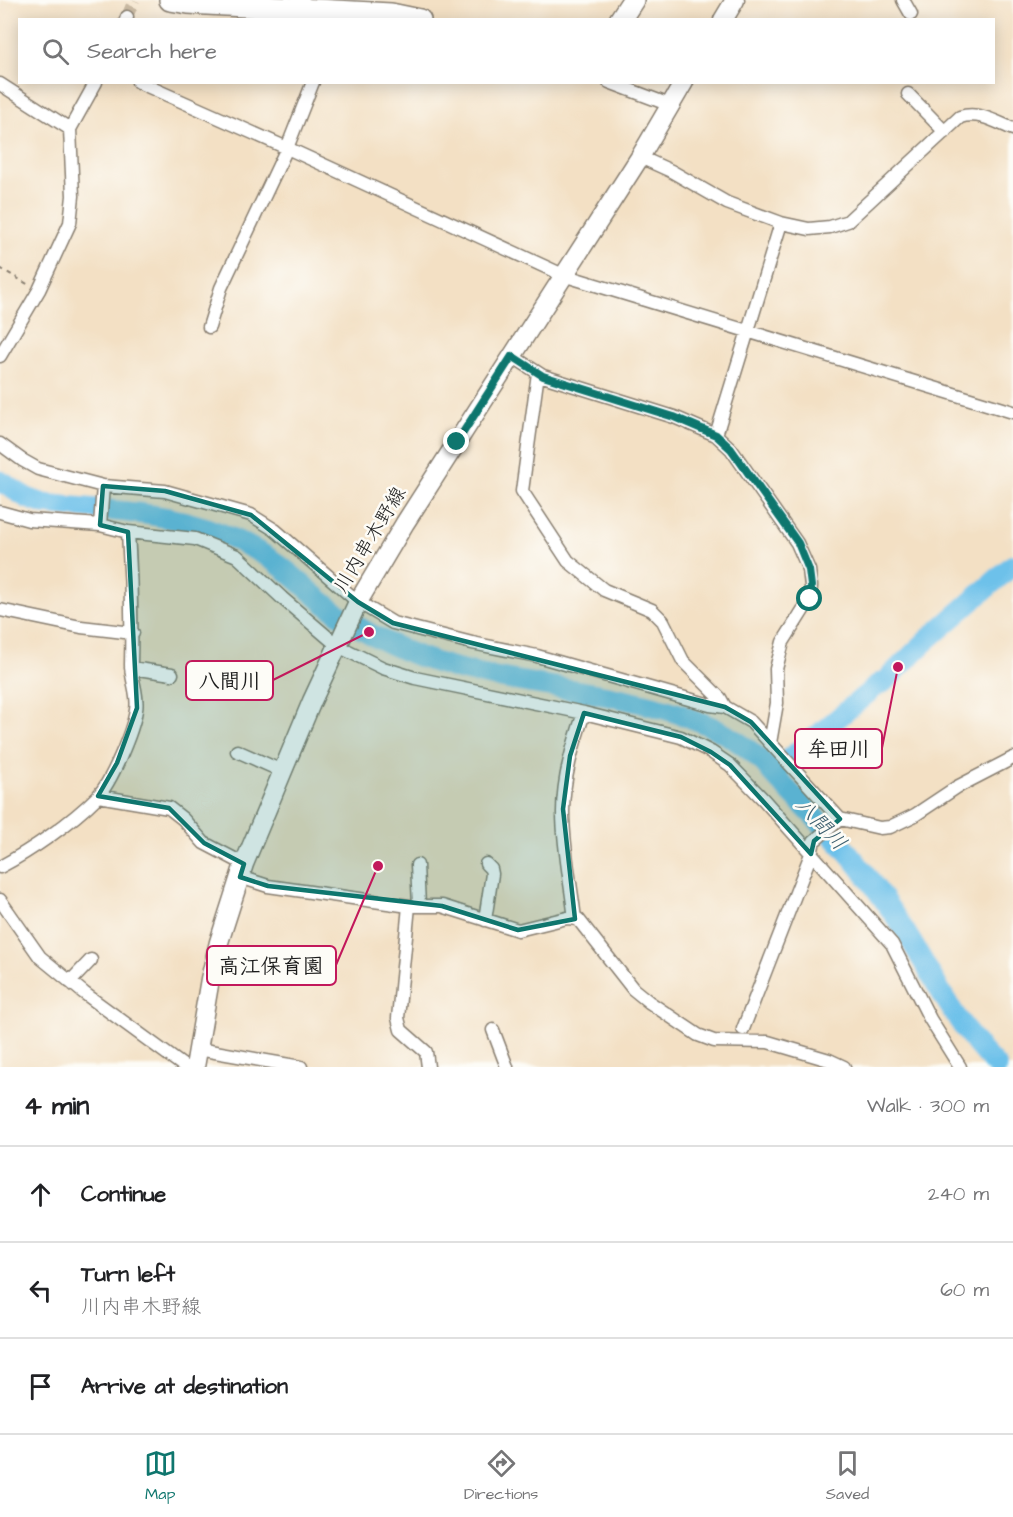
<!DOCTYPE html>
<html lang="en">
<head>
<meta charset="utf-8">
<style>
  :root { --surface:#fff; --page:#f6f6f6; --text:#202124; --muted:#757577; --line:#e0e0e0; --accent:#0f766e }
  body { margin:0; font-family:"Architects Daughter","Klee One",sans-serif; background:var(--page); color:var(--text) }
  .stop { position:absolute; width:18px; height:18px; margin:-14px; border:4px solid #0f766e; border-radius:50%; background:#fff }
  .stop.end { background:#0f766e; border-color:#fff; box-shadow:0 2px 6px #0008 }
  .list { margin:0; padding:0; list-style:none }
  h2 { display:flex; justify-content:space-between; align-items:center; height:78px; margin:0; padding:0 24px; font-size:26px }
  h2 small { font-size:20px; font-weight:400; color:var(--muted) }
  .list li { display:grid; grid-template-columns:39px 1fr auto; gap:18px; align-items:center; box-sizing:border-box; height:96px; padding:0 24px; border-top:2px solid var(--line) }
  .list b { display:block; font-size:22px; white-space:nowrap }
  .list p { margin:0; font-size:20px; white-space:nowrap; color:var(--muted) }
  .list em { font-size:20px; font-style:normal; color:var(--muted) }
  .icon { flex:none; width:33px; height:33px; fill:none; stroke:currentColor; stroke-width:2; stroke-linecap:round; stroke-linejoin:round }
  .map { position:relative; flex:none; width:1013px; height:1067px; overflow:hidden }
  .search { position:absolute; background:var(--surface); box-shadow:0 3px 15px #0003; left:18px; right:18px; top:18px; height:66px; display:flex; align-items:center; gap:15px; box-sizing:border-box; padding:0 21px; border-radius:0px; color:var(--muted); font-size:22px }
  .sheet { height:366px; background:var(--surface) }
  nav { display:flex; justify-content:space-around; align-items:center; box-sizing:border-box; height:84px; border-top:2px solid var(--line); background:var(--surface); font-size:16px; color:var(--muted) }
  nav a { display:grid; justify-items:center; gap:3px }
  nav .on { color:var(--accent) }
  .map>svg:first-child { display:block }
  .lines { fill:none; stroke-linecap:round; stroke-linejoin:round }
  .river { stroke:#6dc1ea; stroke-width:21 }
  .street-tunnel { stroke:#c8b9a2; stroke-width:12; stroke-dasharray:12 6; stroke-linecap:butt }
  .street-casing { stroke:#887e70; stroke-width:15 }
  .primary-casing { stroke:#887e70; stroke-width:21 }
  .highway-casing { stroke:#887e70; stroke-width:24 }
  .path { stroke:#887e70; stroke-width:2; stroke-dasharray:4.5 4.5; stroke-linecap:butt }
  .street { stroke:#fff; stroke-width:12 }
  .primary { stroke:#fff; stroke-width:18 }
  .highway { stroke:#fff; stroke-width:21 }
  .route { stroke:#0f766e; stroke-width:8 }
  .marked { fill:#0f766e; fill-opacity:0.2; stroke:#0f766e; stroke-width:4.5; stroke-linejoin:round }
  .labels { text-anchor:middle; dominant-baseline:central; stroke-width:5; stroke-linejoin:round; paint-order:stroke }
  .street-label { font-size:20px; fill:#1c1c1c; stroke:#fdfcf7 }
  .water-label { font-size:21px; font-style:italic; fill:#3c5e6e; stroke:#fdfcf7 }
  .leader { fill:none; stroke:#c2185b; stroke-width:2 }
  .callout-dot { fill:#c2185b; stroke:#fdfcf7; stroke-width:2 }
  .callout { fill:#fdfcf7; stroke:#c2185b; stroke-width:2 }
  .callout-label { font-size:21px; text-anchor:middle; font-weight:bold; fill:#1c1c1c }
</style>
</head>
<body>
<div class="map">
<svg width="1013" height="1067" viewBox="0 0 1013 1067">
  <rect width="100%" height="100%" fill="#fdfcf7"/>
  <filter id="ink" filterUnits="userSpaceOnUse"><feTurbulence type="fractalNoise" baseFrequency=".0167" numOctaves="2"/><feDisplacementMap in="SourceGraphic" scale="12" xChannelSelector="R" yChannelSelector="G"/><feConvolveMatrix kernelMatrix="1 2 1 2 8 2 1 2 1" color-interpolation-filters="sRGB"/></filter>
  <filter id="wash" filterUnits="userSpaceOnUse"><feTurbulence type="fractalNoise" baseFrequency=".008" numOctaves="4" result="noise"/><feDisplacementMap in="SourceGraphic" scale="24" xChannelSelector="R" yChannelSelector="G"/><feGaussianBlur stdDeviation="1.35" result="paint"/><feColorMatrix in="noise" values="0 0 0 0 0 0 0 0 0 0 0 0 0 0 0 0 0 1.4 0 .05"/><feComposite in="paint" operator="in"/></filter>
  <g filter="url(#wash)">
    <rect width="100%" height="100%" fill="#f3e0c4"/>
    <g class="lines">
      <!-- river -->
      <path class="river" d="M0,481L27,498L44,504C100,510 165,511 217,532C231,537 246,545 259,552C285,566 305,588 328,606C364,634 410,656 454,668C550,694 690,690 763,762C767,766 770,771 774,775C799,803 827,827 851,856C868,876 884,900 899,922C931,971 955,1026 997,1067
        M772,773L880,683H883L925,642L1013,565"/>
    </g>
  </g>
  <g filter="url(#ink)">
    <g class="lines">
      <!-- street-tunnel -->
      <path class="street-tunnel" d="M127,17L134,0"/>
      <defs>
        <path id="street" d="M903,0L911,14
          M126,20L127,17
          M138,82L287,148L563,275L1013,412
          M609,82L670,105
          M0,84L70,129
          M908,94L945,132
          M640,157L671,171L727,203L781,223L809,229L830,227L848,221L960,117C979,111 996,122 1013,129
          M209,327L221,288L287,148L313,82
          M0,356L39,290L70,223L73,196L70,129L96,82
          M512,356L543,376L674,417L716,435L731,449L797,543L809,570L811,586L810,599L783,642L776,669L777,703L770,743
          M538,373L522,491L568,561L604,590L652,610L663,621L683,661L720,698L725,707
          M716,435L781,223
          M0,444L22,460L38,469L103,486L165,491L251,515L275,530L358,602L393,623L472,643L537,656L710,705L725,707L751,722L840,819L880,828L890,827L915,815L957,787L1013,758
          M0,512L29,520L100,525L128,532L195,539L237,556L282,598L338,646L383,668L415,678L584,713L681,737L711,752L730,765L763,799L892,944L930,1019L960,1067
          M100,525L103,486
          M0,610L81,627L133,633
          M131,668L172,674
          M237,751L282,771
          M98,796L169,808L183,819L204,843L244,864
          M417,865L419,905
          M0,867C32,850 71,823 97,797C111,783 133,731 136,710C139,695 131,680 131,665C132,620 131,576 128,532
          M240,877L268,886L409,906H442L518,930L567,918L578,919L633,989L649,1002L698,1035L714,1041L768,1042L829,1060L844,1067
          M0,900L40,957L84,993L185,1067
          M409,906L398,1018L401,1030L426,1052L428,1067
          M575,919C571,884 563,848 563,812C563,778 573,745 584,713
          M485,920L492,874L491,869L486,864
          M70,982L91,960
          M743,1029L811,854L814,841L840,819
          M493,1030L507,1067
          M198,1049L301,1067"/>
        <path id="primary" d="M723,20L735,0
          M195,1067L210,979L219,942L244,864L312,701L358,602L405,523L640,157L684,82"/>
        <path id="highway" d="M170,0L188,3L391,14L420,20
          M620,20L633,0"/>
      </defs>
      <!-- street casing -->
      <use href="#street" class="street-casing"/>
      <!-- primary casing -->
      <use href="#primary" class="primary-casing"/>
      <!-- highway casing -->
      <use href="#highway" class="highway-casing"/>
      <!-- path -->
      <path class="path" d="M0,268L29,285"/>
      <!-- street -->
      <use href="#street" class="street"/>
      <!-- primary -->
      <use href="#primary" class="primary"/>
      <!-- highway -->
      <use href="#highway" class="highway"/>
    </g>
  </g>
  <g class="lines" filter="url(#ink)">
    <!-- route -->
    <path class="route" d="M457,442L512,356L543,376L674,417L716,435L731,449L798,543L809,570L811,586L810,599"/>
  </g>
  <!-- marked area -->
  <path class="marked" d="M103,486L165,491L251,515L358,602L393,623L725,707L751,722L840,819L814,841L811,854L730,765L711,752L681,737L584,713L570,756L563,809L575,919L518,930L442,906L268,886L240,877L244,864L204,843L169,808L98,796L117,763L137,708L128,532L100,525Z"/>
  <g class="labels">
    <!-- street labels -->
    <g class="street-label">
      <text transform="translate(370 540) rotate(-59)">川内串木野線</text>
    </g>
    <!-- water labels -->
    <g class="water-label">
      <text transform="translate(821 824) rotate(47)">八間川</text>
    </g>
  </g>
  <!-- callouts -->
  <path class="leader" d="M369 632L273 680M898 667L882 748M378 866L336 965"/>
  <g class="callout-dot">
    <circle cx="369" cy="632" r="6"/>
    <circle cx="898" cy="667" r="6"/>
    <circle cx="378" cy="866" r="6"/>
  </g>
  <g class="callout">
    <rect x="186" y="661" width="87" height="39" rx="6"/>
    <rect x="795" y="729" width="87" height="39" rx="6"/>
    <rect x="207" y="946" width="129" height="39" rx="6"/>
  </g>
  <g class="callout-label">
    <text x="230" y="688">八間川</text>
    <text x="839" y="756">牟田川</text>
    <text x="271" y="973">高江保育園</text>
  </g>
</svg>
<div class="stop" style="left:810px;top:599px"></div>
<div class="stop end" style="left:457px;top:442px"></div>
<div class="search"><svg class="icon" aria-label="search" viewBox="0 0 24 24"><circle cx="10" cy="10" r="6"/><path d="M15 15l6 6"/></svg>Search here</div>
</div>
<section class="sheet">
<h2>4 min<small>Walk · 300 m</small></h2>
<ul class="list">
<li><svg class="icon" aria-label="ahead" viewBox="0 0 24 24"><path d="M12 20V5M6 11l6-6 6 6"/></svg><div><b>Continue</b></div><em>240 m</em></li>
<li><svg class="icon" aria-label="left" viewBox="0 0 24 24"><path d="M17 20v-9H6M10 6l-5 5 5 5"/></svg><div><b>Turn left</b><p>川内串木野線</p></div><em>60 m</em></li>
<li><svg class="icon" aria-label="arrive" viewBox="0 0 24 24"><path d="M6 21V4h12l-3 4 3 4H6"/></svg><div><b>Arrive at destination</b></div></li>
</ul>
</section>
<nav>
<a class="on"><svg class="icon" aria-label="map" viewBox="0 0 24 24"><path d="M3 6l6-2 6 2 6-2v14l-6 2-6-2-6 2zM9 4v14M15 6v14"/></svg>Map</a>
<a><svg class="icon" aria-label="directions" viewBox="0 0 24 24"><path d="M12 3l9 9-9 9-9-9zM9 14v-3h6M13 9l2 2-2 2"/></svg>Directions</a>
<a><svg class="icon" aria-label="saved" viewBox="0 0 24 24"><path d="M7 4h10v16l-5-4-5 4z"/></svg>Saved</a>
</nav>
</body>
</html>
